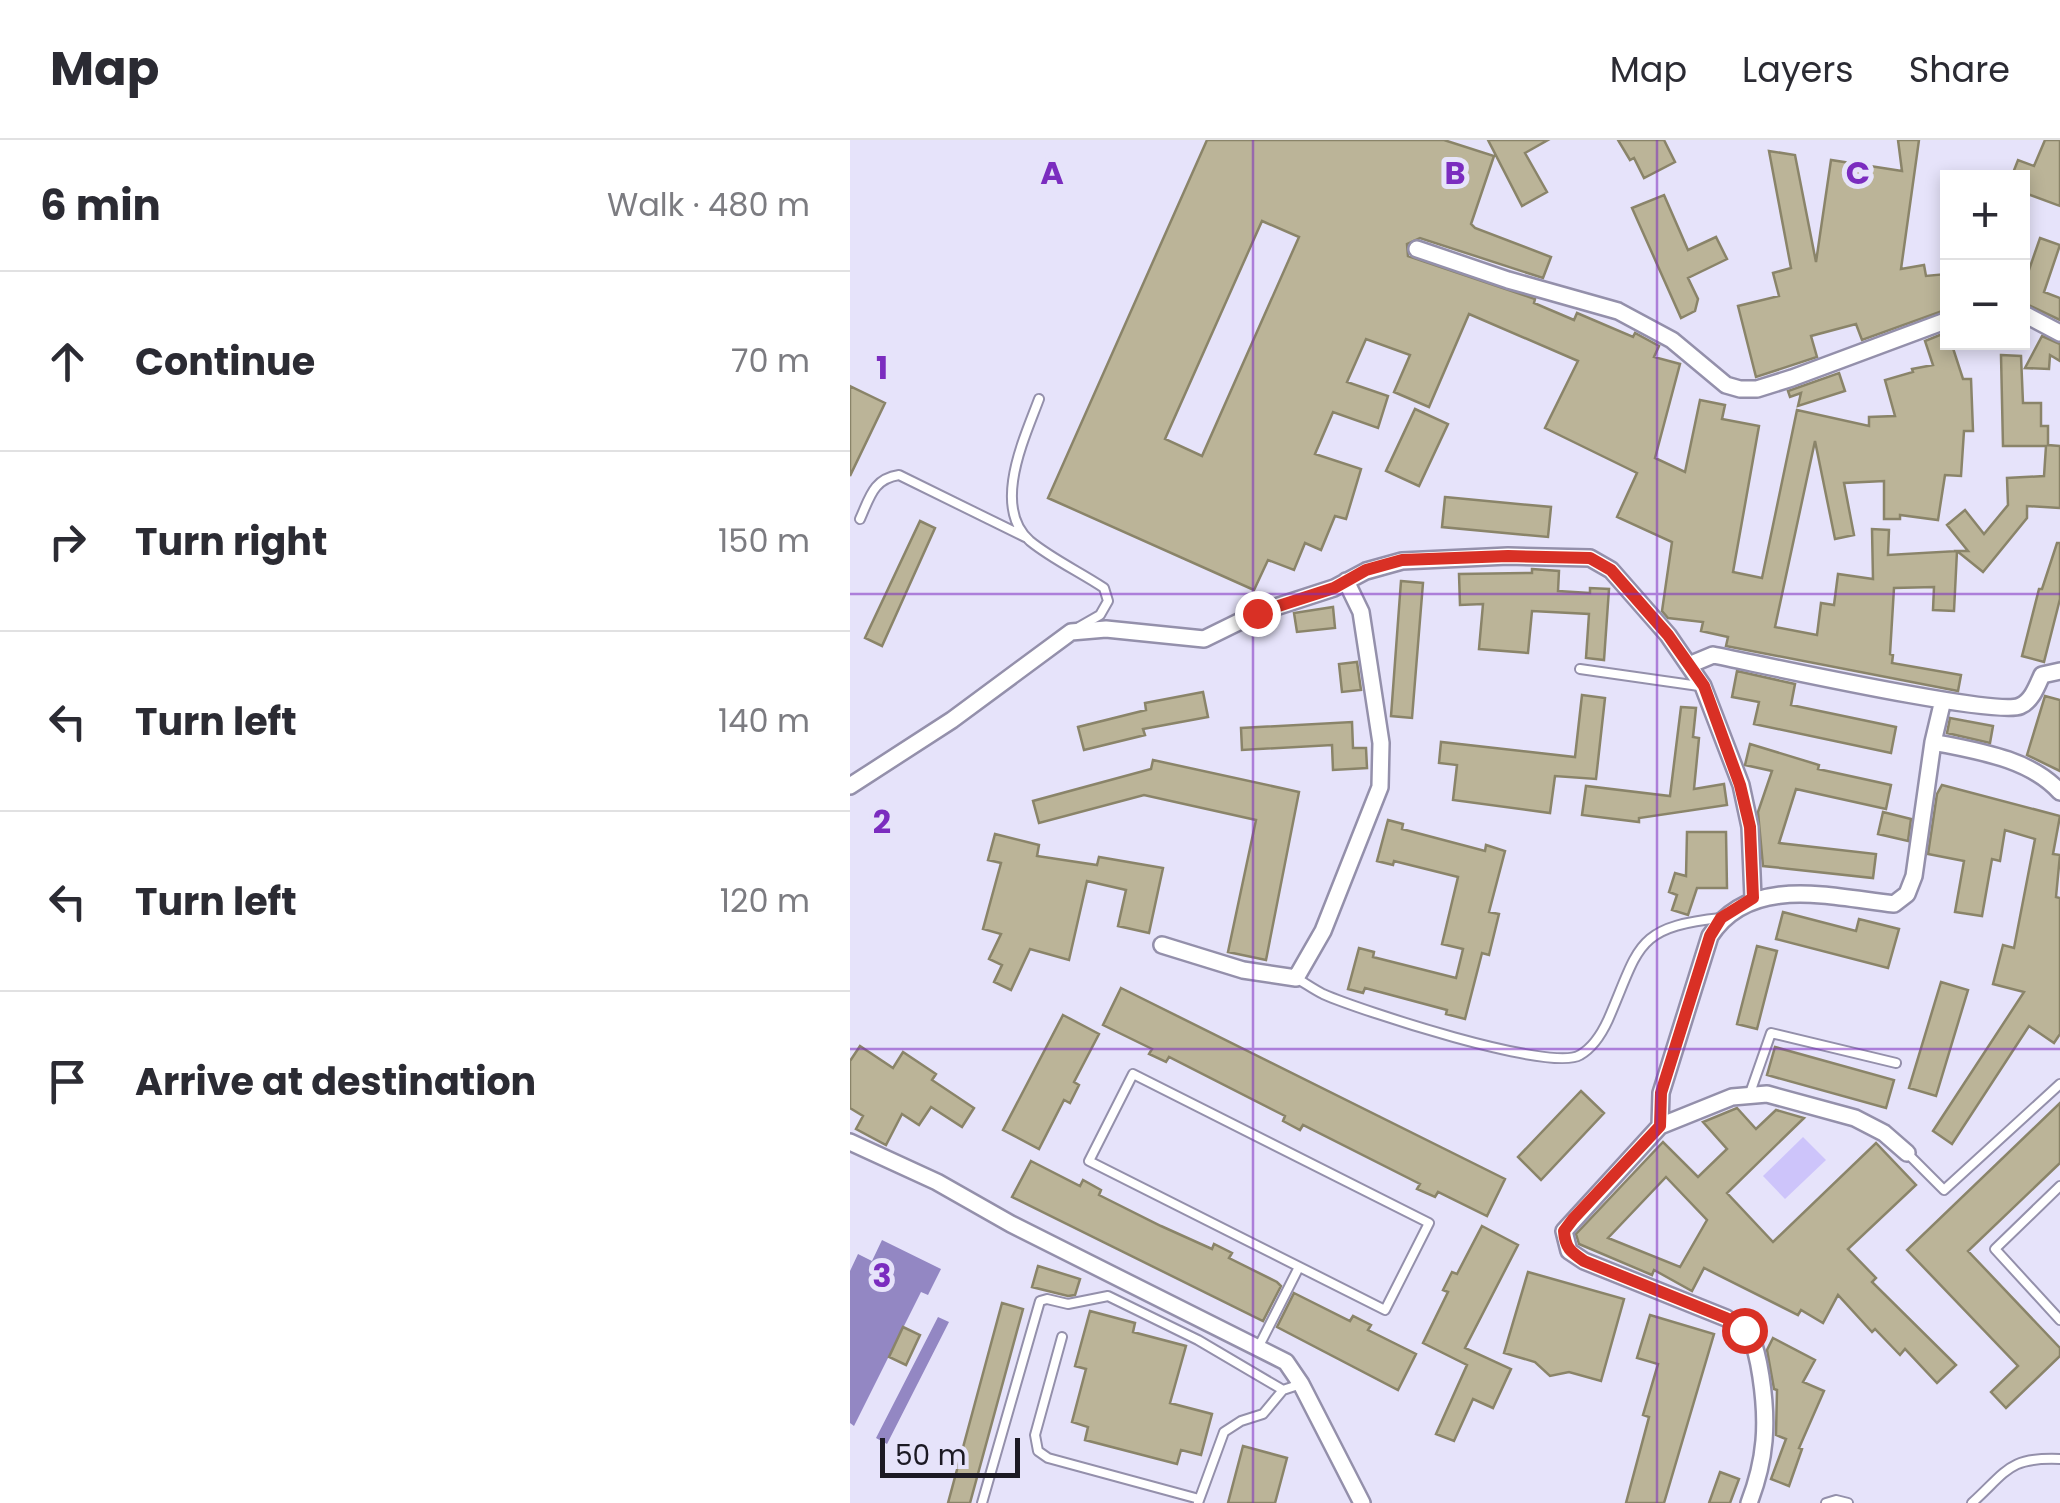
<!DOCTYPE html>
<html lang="en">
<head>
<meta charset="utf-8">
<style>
  :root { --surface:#fff; --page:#f2f2f3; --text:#2b2b33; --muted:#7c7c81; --line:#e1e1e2 }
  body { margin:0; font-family:Poppins,sans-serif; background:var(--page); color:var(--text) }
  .controls { position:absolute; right:30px; top:30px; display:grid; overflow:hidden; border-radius:0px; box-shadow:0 5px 15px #0003 }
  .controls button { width:90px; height:90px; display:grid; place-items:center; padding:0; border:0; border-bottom:2px solid var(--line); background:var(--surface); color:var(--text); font:50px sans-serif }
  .scale { position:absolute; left:30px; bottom:25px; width:140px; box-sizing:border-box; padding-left:10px; border:5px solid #1c1a24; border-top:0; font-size:28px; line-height:35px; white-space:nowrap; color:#1c1a24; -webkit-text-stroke:8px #e6e3fa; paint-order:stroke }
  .stop { position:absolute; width:30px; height:30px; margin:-22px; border:8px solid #d93025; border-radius:50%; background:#fff }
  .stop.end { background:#d93025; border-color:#fff; box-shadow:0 2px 10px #0008 }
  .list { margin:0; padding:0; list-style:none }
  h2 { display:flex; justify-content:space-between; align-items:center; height:130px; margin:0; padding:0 40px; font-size:42px }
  h2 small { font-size:32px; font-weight:400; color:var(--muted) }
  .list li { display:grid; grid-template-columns:65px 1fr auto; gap:30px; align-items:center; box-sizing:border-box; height:180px; padding:0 40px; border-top:2px solid var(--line) }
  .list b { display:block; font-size:38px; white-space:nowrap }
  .list em { font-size:32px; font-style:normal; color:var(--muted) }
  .icon { flex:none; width:55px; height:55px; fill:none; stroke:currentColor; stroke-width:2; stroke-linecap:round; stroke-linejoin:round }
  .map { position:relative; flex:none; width:1210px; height:1363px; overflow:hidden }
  header { display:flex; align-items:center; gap:60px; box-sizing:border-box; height:140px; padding:0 50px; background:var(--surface); border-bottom:2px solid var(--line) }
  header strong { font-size:48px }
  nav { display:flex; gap:55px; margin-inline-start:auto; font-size:35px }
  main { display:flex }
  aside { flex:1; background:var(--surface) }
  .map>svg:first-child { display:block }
  .green { fill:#cdc4fa }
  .water { fill:#9387c3 }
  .building { fill:#bbb498; stroke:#8a8469; stroke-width:2.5; fill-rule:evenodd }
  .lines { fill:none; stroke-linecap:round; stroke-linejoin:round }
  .service-casing { stroke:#9490ab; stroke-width:12 }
  .minor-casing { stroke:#9490ab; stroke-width:20 }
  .service { stroke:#fff; stroke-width:8 }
  .minor { stroke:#fff; stroke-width:15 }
  .route { stroke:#d93025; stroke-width:12 }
  .grid { fill:none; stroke:#7b2cbf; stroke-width:2.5; stroke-opacity:0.55 }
  .grid-label { font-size:32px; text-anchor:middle; font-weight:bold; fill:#7b2cbf; stroke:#e6e3fa; stroke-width:10; stroke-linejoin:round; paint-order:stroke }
</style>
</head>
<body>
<header>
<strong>Map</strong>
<nav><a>Map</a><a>Layers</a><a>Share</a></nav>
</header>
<main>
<aside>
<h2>6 min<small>Walk · 480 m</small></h2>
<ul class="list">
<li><svg class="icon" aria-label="ahead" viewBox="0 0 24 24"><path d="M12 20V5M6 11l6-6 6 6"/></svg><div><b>Continue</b></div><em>70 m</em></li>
<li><svg class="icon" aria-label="right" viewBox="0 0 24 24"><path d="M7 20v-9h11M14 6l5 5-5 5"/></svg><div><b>Turn right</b></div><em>150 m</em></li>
<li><svg class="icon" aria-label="left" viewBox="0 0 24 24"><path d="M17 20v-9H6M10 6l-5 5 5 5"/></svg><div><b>Turn left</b></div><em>140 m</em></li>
<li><svg class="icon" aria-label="left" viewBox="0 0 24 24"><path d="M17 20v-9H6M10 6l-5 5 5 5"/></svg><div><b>Turn left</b></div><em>120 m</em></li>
<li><svg class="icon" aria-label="arrive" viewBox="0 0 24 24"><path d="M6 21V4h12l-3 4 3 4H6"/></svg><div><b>Arrive at destination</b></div></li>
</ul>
</aside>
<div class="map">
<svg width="1210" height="1363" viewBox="0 0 1210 1363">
  <rect width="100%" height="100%" fill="#e6e3fa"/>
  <!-- green -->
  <path class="green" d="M953,997L976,1020L935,1059L913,1036Z"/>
  <!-- water -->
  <path class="water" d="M32,1100L91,1129L78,1155L71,1152L4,1286L0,1283V1131L8,1114L22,1121Z
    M88,1177L99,1182L37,1304L26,1298Z"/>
  <!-- building -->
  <path class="building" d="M357,0H594L644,16L621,84L625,88L701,117L693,138L570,98L557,104L558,116L685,159L684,163L724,180L727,173L783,197L785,193L809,206L804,217L830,224L805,318L835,332L850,260L875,265L872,279L909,286L883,432L912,438L947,270L1019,286V277L1045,276L1035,240L1063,232L1062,229L1083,225L1075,201L1097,192L1098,202H1101L1113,239H1121L1123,291H1114L1111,336L1095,335L1088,380L1050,375V379H1034V341L994,343L1004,395L985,399L965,301L925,487L967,495L971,463L984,465L988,434L1023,439L1022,389L1039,390L1038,415L1107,411L1104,471L1083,470L1084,447L1044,448L1040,514L1043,515L1042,523L1111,535L1108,551L876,506L878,497L851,491L853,482L818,478L812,471L822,402L767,377L787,333L695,288L728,221L619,174L579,267L544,252L560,215L516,199L497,242L538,256L528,288L483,272L465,314L511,329L496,379L485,376L471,410L455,403L444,430L418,420L404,450L198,358ZM412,81L449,97L352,316L315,299Z
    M638,0H698L675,13L697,52L672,66Z
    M768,0H814L825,22L794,38L784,18L780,20Z
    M1048,0H1069L1051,129L1074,125L1076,136L1096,134L1098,169L1012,200L1006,184L961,196L967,217L906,237L888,166L929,156L923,133L941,128L919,11L945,15L966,122L981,20L1052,31Z
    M1195,0H1210V66L1172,52V38H1161L1168,20L1184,26Z
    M814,55L838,110L866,97L877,119L838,138L848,159L845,171L831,178L782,68Z
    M1190,98L1210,105L1194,152L1210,158V180L1172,162V150Z
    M1192,196L1210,204V221L1200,215L1199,229L1175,228Z
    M1151,215L1171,216L1173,263H1191V286H1198V305L1210,306V368L1177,366V378L1133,432L1107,411H1118L1097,385L1115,370L1134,394L1158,365L1157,338L1194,336L1196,306H1153Z
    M989,233L995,251L948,266L951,253L940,257L938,251Z
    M0,246L35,263L0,336Z
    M565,269L598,284L569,346L536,331Z
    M595,357L701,367L698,397L592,387Z
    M70,381L85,388L32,506L15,498Z
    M1207,403H1210V459L1194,522L1172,516L1189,449H1192Z
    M682,429L709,431L708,451L740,453V448L759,449L754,520L736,518L739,474L682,471L678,513L629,509L633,464L610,465L609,434L682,433Z
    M551,441L573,443L562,578L541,576Z
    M483,467L485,488L447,492L444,473Z
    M507,522L511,550L492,552L489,524Z
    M887,531L945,544L941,565L1046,587L1041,613L904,584L909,562L882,557Z
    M353,552L358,577L293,589L295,595L234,610L228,587L296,570L295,563Z
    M732,555L755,558L746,639L705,636L700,673L603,660L607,625L589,623L591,602L725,617Z
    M1195,556L1210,560V631L1177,615Z
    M831,567L846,568L843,597L849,598L844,649L874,644L877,665L789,678V682L732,675L736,646L820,656Z
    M1100,578L1143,586L1140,603L1097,593Z
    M502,582L503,608H516L517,628L483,630L482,605L392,610L391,588Z
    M900,604L969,625L968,629L1041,645L1036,669L946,649L929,703L1026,714L1023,738L913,726L908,672L922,631L895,625Z
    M303,620L449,652L416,820L378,812L406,680L294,655L189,683L183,661L301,629Z
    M1092,645L1210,676L1203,714L1210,715L1206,757L1210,758V894L1204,903L1179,886L1102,1004L1083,991L1174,852L1143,844L1153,805L1164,808L1185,699L1155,690L1150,721L1142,719L1132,776L1105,772L1114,721L1078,714L1087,654Z
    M1033,672L1061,679L1058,701L1028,694Z
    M538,680L553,684L552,689L635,711L636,705L655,711L639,772L649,774L639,815L632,813L615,879L596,874L597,870L515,848L513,853L498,849L509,808L524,812L523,817L606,838L613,809L592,804L608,737L544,721L543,725L527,721Z
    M837,692H876L877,748H847L838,775L822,770L827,755L819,752L825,733L836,736Z
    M145,694L189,705L187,716L247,725L249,717L313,728L299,793L268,786L276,750L237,741L219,820L180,809L161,850L144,842L152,825L139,819L151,794L133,789L151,723L138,720Z
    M933,772L1006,791L1009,779L1049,789L1038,828L926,799Z
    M907,806L927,811L907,889L887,884Z
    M1091,842L1118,850L1086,956L1059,948Z
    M271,848L655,1039L637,1076L588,1052L585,1057L567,1049L570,1044L453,985L450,990L433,981L435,976L319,917L316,922L299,914L302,909L253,885Z
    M213,875L249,894L224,942L229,945L220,963L214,960L189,1009L153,990Z
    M10,906L43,928L53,912L86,934L82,940L124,968L112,987L81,967L69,985L52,974L36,1005L6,989L13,976L0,968V921Z
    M925,907L1044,940L1036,968L917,935Z
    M731,951L754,973L691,1040L668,1017Z
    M1210,963V1023L1118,1111L1210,1208V1216L1156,1268L1141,1252L1168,1226L1057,1110Z
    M887,968L906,989L926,970L954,978L877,1053L923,1102L1026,1003L1066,1045L998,1109L1026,1138L1022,1142L1106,1225L1087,1243L1055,1209L1050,1215L1025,1189L1022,1192L988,1155L973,1183L951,1170L948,1175L854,1128L842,1151L804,1130L802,1135L729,1104L726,1094L813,1002L848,1037L877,1009L853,982ZM816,1037L857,1080L830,1127L758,1098Z
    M181,1021L230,1046L233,1040L251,1050L249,1055L311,1086L362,1109L364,1104L382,1113L379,1118L427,1142L431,1146L413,1181L162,1057Z
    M632,1086L668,1105L615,1208L661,1229L643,1268L623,1259L604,1301L586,1294L617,1225L573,1203L598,1152L593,1150L602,1132L607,1134Z
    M188,1126L230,1139L225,1155L218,1156L182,1147Z
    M678,1132L774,1159L751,1241L719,1232L700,1236L685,1222L654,1213Z
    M444,1153L500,1181L503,1176L521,1185L518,1190L566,1214L548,1250L427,1187Z
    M152,1163L173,1169L120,1363H98Z
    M240,1171L285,1183L283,1192L336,1206L320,1263L362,1274L351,1315L331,1310L327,1324L235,1300L238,1287L222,1282L236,1229L225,1226Z
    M800,1175L864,1194L814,1363H776L799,1277L793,1275L808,1224L787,1218Z
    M53,1187L70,1195L56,1225L39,1217Z
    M923,1198L965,1220L953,1242L974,1251L949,1308L952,1309L939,1346L921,1339L936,1299L926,1295L927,1250L924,1249L917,1210Z
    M393,1306L437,1318L425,1363H378Z
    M870,1332L889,1339L880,1363H859Z"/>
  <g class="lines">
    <defs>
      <path id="service" d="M189,259C175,297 141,367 180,401C202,419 230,432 254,448L258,461L250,475L229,487
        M10,379C20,357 23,339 49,335L175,397
        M730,529L849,546
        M446,838C455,843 463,849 473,854C509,870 701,933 730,915C744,907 752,893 758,880C790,807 784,787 871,778
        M283,934L579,1083L535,1170L239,1021Z
        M900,953L921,893L1046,923
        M1057,1013L1094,1050L1210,944
        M1210,1046L1145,1109L1210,1180
        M212,1197L185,1295L188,1311L198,1318L349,1359
        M409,1206L449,1127
        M132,1363L190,1161L197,1159L218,1164L258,1156L348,1200L433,1250
        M348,1363L374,1292L391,1281L413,1274L433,1250L451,1244
        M976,1363L986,1360L998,1363
        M1122,1363C1158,1330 1159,1317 1210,1319"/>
      <path id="minor" d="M567,109L658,140L768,171L822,200L876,245L890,249H907L942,238L1098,180
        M1172,173L1210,193
        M839,525L863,515C905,523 1145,577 1170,566C1182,561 1187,546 1192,535L1210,531
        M1083,602C1127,611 1179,618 1210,652
        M0,646L102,580L221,492L256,489L354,499L407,473L484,448L516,431L552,421L658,416L740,418L761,430L818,495L853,546L891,645L900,687L903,758
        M312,805L393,830L446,838L473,791L530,647L531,603L511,472L496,441
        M810,986L811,953L860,796C900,734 981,757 1044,764L1057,754L1064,736L1083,602L1093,560
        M0,1002L87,1042L161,1084L436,1222L451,1244L512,1363
        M899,1363C916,1319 918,1283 911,1237C909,1224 907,1210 901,1198C895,1189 885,1184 876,1178L734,1121L719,1111L714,1091L810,986L882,957L917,954L1005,978L1034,993L1057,1013"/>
    </defs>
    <!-- service casing -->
    <use href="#service" class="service-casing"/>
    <!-- minor casing -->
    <use href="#minor" class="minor-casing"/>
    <!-- service -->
    <use href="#service" class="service"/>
    <!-- minor -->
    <use href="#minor" class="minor"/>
  </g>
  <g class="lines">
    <!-- route -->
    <path class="route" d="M407,473L484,448L516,430L552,420L658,416L740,418L761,430L818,495L854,546L890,645L900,687L903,758L871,778L860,796L811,953L810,986L723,1079L714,1091C715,1108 721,1112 734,1121L876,1178L894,1190"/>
  </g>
  <!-- grid -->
  <path class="grid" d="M403,0V1363M807,0V1363M0,454H1210M0,909H1210"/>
  <g class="grid-label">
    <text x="202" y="44">A</text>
    <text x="605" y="44">B</text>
    <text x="1008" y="44">C</text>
    <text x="32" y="239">1</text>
    <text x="32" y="693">2</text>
    <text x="32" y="1147">3</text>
  </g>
</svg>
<div class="controls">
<button>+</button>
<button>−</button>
</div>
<div class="scale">50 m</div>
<div class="stop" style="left:894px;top:1190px"></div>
<div class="stop end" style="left:407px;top:473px"></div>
</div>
</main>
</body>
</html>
